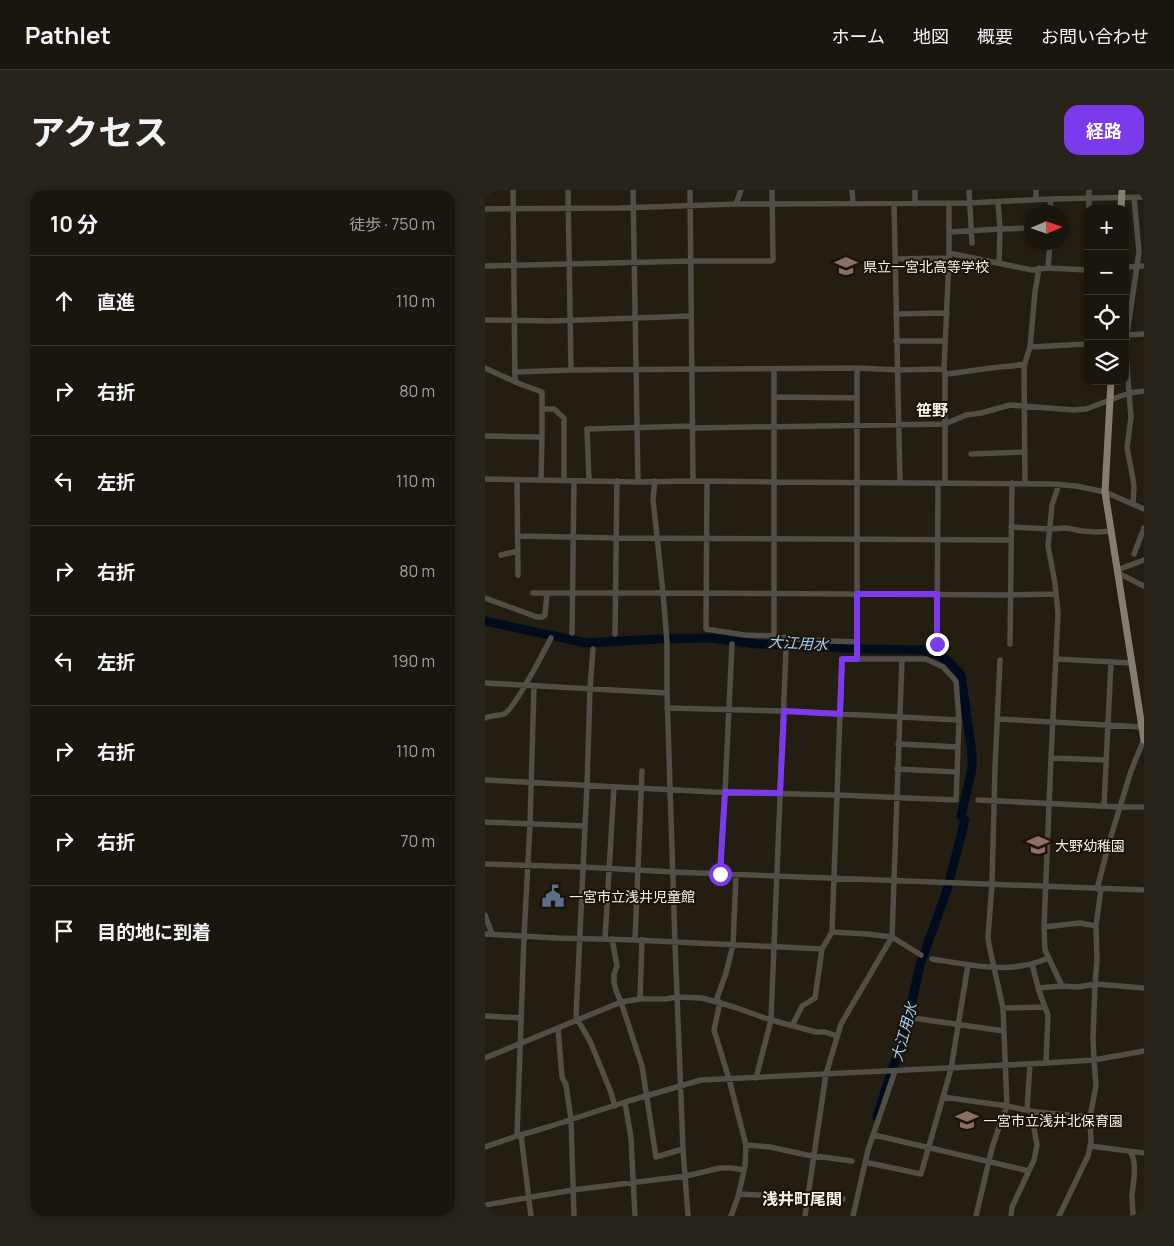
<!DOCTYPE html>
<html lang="ja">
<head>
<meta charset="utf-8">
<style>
  :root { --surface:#1b160d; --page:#28231b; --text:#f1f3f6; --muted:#a09f9d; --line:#39352e; --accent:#7c3aed }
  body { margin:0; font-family:Manrope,"Noto Sans JP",sans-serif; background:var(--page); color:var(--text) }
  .controls { position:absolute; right:15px; top:15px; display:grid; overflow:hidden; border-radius:10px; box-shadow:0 2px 8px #0003 }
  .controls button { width:45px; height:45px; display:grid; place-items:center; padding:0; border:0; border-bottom:1px solid var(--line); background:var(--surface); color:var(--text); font:25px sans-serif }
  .compass { position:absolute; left:539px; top:15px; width:45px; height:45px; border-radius:50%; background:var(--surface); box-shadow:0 2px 8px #0003; rotate:88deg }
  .stop { position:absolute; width:15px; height:15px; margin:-11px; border:4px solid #7c3aed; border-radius:50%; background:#fff }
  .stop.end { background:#7c3aed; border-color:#fff; box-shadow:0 1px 5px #0008 }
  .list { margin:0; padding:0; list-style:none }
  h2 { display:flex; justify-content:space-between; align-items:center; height:65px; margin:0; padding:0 20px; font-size:21px }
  h2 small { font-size:16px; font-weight:400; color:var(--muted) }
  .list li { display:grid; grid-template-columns:32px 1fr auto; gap:15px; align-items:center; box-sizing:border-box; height:90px; padding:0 20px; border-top:1px solid var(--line) }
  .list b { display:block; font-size:19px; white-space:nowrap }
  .list em { font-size:16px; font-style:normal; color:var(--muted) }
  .icon { flex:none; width:28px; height:28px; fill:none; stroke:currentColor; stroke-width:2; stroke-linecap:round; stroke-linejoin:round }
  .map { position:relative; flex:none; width:659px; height:1026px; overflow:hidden; border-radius:15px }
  header { display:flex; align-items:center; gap:30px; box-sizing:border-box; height:70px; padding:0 25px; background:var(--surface); border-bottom:1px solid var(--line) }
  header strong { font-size:24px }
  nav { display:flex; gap:28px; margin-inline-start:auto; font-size:18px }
  .intro { display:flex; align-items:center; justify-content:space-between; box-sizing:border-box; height:120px; padding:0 30px }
  h1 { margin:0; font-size:35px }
  .button { padding:12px 22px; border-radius:15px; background:var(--accent); color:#fff; font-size:18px; font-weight:700 }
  main { display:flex; gap:30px; padding:0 30px }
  aside { flex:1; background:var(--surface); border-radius:15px; box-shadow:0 2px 8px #0003 }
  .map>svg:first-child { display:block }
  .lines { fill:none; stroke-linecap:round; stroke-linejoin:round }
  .river { stroke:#000c1d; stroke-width:9 }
  .minor { stroke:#514e48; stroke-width:5.5 }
  .major { stroke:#837e71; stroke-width:7 }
  .route { stroke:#7c3aed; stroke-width:6 }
  .labels { text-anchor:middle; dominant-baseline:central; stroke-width:4; stroke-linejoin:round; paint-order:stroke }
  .poi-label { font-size:14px; fill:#f8f2ea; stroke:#1b1308; text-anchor:start }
  .water-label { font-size:15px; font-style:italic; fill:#9ed0f9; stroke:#1b1308 }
  .quarter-label { font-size:16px; font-weight:bold; fill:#f8f2ea; stroke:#1b1308 }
</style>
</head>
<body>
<header>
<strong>Pathlet</strong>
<nav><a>ホーム</a><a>地図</a><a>概要</a><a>お問い合わせ</a></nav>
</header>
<div class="intro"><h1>アクセス</h1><a class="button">経路</a></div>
<main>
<aside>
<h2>10 分<small>徒歩 · 750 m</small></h2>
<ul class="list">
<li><svg class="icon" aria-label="ahead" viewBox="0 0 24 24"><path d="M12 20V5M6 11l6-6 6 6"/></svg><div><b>直進</b></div><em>110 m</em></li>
<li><svg class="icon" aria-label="right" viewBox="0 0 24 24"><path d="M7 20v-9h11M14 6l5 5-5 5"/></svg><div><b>右折</b></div><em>80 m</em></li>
<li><svg class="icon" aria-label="left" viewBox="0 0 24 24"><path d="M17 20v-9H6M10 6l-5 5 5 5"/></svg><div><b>左折</b></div><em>110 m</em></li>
<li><svg class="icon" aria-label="right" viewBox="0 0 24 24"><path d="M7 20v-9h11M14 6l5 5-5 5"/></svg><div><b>右折</b></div><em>80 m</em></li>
<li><svg class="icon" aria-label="left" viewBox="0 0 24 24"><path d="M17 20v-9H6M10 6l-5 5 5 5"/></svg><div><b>左折</b></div><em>190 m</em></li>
<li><svg class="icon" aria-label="right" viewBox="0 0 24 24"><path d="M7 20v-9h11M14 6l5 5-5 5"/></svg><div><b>右折</b></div><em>110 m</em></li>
<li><svg class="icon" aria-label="right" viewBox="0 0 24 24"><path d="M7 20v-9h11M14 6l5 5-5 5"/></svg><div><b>右折</b></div><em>70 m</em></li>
<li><svg class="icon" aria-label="arrive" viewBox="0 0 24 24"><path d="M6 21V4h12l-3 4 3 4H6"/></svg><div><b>目的地に到着</b></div></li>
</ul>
</aside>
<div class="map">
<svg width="659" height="1026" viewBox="0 0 659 1026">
  <rect width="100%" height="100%" fill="#241d11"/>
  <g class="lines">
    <!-- river -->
    <path class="river" d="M0,431L101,453L173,449L225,448L272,454L379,459L438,460L454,465L463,471L476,485L487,563V579L476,626
      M392,927L404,889L419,847L435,775L462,700L480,630"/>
    <!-- minor -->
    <path class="minor" d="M28,0L30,192
      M83,0L86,180
      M148,0L153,292
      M205,0L208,291
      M367,0L368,14
      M430,0V14
      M484,0L487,53
      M604,0V19
      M551,9V0
      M565,9L566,22
      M513,12L515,39L514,73
      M464,13V68L459,179L460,183L462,184L514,177L527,176L540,174
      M251,14L256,0
      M409,14L415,292
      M0,19L136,18L251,14L484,13L565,9L659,7
      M464,42L515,39L546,38
      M464,63L547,80L563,78L603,80
      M410,69L464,68
      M0,76L206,71H286L288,70L287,0
      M640,77L659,76
      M563,78L565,52
      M411,124L462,123
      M0,130L68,131L206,126
      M640,145L659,144
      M411,151H460
      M545,157L603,154
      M0,178L35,194L57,202V247
      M30,182L86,180L372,178L412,180L459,179
      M460,183V293
      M290,207L372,208
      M57,219H69L79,228V290
      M207,238L460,234L481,225L496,223L525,215L589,220L601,219L644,203L659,201
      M0,246L57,247L56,290
      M486,264L540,262
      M0,289L153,292L208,291L290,292L567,294L591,296L620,302L659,319
      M32,290L33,385
      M104,290L102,239L207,236
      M170,291L168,309L178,403L182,452V503L190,753L198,959L203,1026
      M222,291L221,439L260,445L289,446L320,450L372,452
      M540,293L539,176L545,157L550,102L554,78
      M574,294L567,315L563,356L570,393L573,423L566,568L559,737L560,760L577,796L593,797L610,794L659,798
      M648,314L649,296L646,278L642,258L646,227L641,165L642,144L654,62L649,8
      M526,337L565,339L581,338L597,341L612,342L627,341
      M33,346L131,348L525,350
      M649,364L659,338
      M16,365L33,361
      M632,380L659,370
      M633,383L659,396
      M48,403H178L525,405L570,404
      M0,408L52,427H57L60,425L62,403
      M87,443L89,291
      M130,444L132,291
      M289,446V179
      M452,454L453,293
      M525,454L527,293
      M108,459L105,499L102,595L91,827L105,851L125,900L130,916
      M372,469V178
      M571,469L647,473
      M0,493L182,503
      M182,518L299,521L474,530
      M0,528C6,525 13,526 19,524C30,519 59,461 66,448
      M513,529L657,537
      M413,554L473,557
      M566,568L621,570
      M412,579L472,582
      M0,590L229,602L352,605L471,610L474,530L471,491L458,477L441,469H357L347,742L337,759L330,808L317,816L307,836
      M493,610L635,617H659
      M619,616L626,472
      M0,632L100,636
      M0,674L98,677L188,682L659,700
      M235,684L240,602L247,454
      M612,699L624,653L646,581L659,549
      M0,725L7,744
      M559,737L595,733L611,736
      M347,742L382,744L407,747L436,765
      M0,744L71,748L150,750L337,759
      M120,749L129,597
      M127,749L132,776L129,784V793L132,803L136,812L157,876L171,967L198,959
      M150,750L157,581
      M447,769C485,775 527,785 563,768
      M547,774L554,801L563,825L561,873
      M553,798L577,796
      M155,809L157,750
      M231,811L241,783L248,755L251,685
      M235,812L229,840L244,889L261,955L260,976L253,1007L246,1026
      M518,818L560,817
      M0,826L36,828
      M428,828L519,841
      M73,838L77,887L81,895L86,929L89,1026
      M0,868L136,812L155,809H180L192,807L217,808L249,817L286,830L331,842H340L352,846
      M271,888L286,830L301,459
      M458,907L522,916L551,922L605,927
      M140,912L146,948L150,1026
      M542,920L545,874
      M36,945L46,1026
      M389,945L544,981
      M32,946L39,747L45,634L49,496
      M261,955L285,957L322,965L367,971
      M605,956L659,963
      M0,957L32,946L63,937L140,912L216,890L561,873L609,870L659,861
      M645,962C653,972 648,993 647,1005C647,1012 648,1019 648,1026
      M384,973L436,984L466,879L483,775
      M254,1004L358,1009
      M0,1015L88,1000L201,986L235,978H246L259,980
      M320,1026L341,884L356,834L407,747L417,469
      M368,1026L383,960L410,881
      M491,1026L507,958L512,943L522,916L518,818L504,755L503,747L507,694L510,578L515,470
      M526,1026L527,1017L549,970L552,955L549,938L551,922
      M574,1026L603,966L606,952L605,927L611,896L609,870L608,849L610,794L612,770L611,736L616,699"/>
    <!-- major -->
    <path class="major" d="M636,19L637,0
      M626,191L620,302L659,550"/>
  </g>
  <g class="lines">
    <!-- route -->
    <path class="route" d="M235,684L240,602L295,603L299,521L355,524L357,469H372V404H452V454"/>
  </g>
  <!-- icons -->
  <defs>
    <symbol id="school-bare" viewBox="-9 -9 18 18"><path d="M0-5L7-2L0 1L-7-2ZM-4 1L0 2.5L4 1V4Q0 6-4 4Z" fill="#8d6e63" stroke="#1b1308" stroke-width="2.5" paint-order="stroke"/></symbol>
    <symbol id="civic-bare" viewBox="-9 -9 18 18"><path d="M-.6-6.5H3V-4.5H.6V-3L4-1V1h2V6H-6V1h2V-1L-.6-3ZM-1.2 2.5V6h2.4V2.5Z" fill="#5c6f8a" stroke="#1b1308" stroke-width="2.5" paint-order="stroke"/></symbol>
  </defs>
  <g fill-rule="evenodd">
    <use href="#school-bare" x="345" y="60" width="32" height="32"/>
    <use href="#school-bare" x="537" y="639" width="32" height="32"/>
    <use href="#civic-bare" x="52" y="690" width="32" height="32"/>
    <use href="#school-bare" x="466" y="914" width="32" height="32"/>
  </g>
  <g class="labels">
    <!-- poi labels -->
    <g class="poi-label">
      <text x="378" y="76">県立一宮北高等学校</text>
      <text x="570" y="655">大野幼稚園</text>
      <text x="84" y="706">一宮市立浅井児童館</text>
      <text x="498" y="930">一宮市立浅井北保育園</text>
    </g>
    <!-- water labels -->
    <g class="water-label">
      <text transform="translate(313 453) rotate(3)">大江用水</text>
      <text transform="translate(419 842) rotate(-75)">大江用水</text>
    </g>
    <!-- quarter labels -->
    <g class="quarter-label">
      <text x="447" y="220">笹野</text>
      <text x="317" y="1009">浅井町尾関</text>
    </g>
  </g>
</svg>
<div class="controls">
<button>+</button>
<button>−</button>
<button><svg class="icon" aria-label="locate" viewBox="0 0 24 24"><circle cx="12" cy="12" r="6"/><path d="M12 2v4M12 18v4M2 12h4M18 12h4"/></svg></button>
<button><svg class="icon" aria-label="layers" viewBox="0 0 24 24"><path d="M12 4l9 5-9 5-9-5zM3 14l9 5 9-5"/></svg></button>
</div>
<svg class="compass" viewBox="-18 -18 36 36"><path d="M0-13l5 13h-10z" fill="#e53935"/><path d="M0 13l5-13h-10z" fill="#a09f9d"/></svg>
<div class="stop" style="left:235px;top:684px"></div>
<div class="stop end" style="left:452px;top:454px"></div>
</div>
</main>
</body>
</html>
